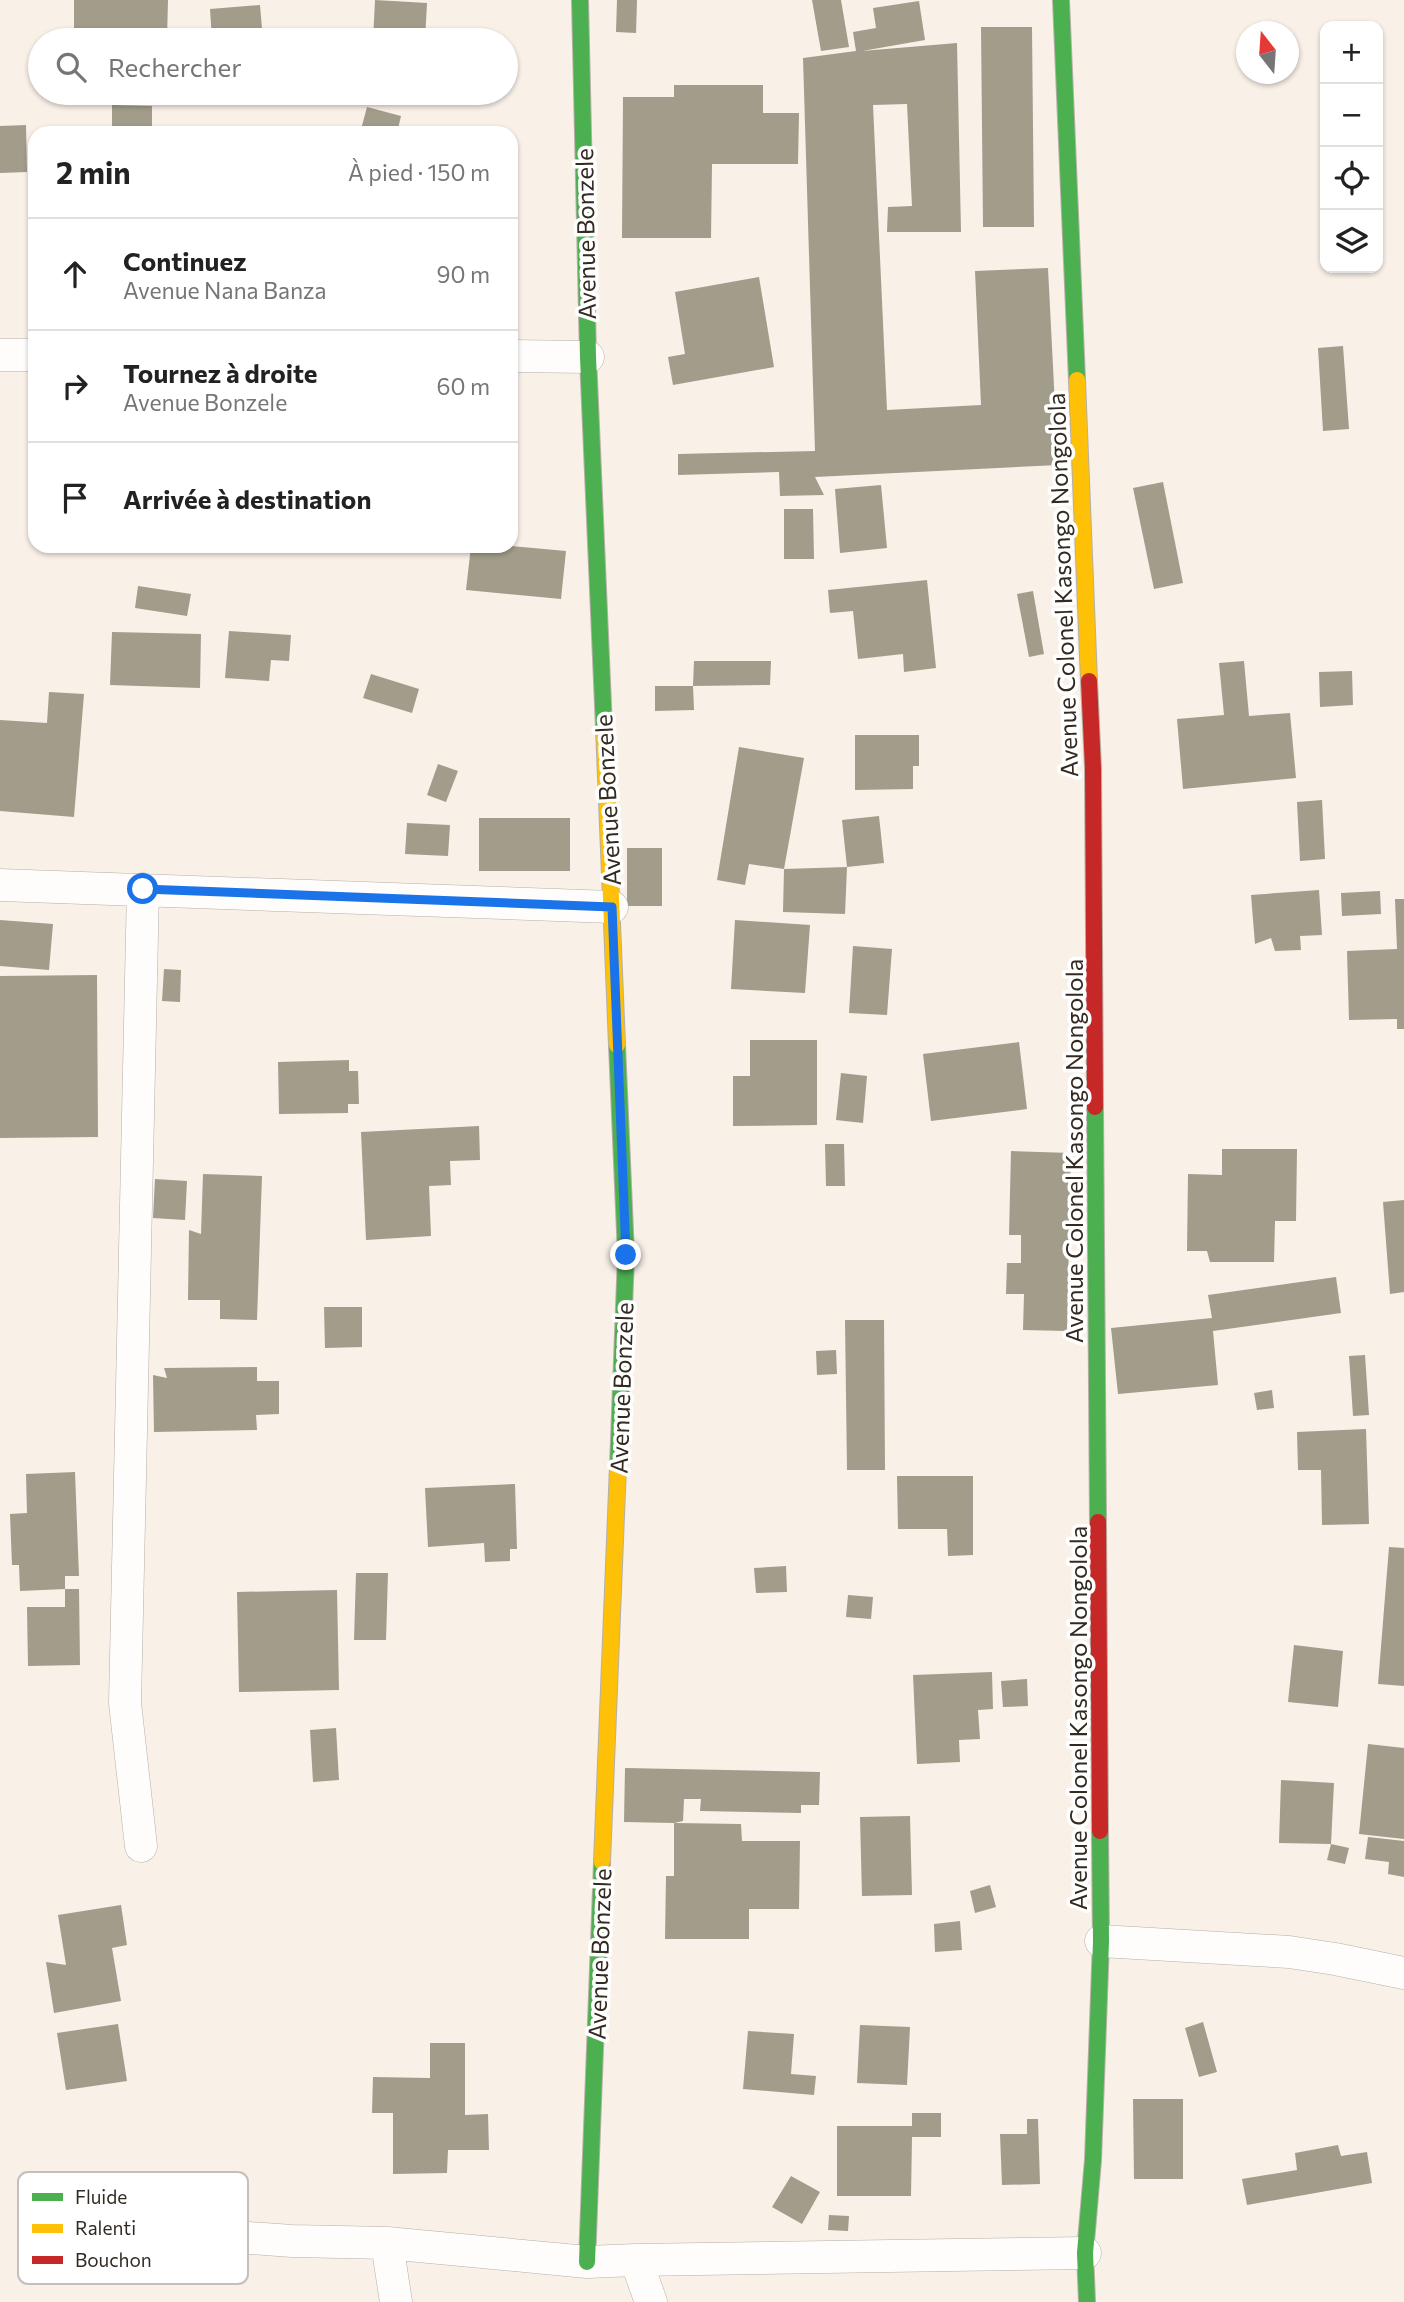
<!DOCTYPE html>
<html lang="fr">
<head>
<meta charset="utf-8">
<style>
  :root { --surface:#fff; --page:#f6f6f6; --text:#222; --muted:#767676; --line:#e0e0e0 }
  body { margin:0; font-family:Commissioner,sans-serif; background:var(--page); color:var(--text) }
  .controls { position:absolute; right:21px; top:21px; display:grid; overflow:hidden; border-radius:14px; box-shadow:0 2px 5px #0004 }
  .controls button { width:63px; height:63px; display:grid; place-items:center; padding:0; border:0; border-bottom:2px solid var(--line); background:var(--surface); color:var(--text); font:35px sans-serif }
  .compass { position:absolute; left:1236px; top:21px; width:63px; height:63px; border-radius:50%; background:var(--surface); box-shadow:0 2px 5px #0004; rotate:343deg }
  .stop { position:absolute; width:21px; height:21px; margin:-16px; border:5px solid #1a73e8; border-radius:50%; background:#fff }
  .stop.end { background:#1a73e8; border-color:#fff; box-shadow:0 2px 7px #0008 }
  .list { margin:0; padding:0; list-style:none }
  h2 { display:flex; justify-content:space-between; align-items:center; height:91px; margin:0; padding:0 28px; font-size:30px }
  h2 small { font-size:23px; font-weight:400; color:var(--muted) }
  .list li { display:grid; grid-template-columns:46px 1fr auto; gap:21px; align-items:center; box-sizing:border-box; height:112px; padding:0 28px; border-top:2px solid var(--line) }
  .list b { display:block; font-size:26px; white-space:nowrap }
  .list p { margin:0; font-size:23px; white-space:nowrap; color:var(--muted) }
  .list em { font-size:23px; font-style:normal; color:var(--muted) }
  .icon { flex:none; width:38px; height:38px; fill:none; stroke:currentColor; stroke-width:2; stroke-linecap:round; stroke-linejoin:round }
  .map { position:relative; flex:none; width:1404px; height:2302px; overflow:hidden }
  .search { position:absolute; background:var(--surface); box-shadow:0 2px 5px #0004; left:28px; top:28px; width:490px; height:77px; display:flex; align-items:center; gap:18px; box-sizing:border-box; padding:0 24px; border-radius:38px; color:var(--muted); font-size:26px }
  .panel { position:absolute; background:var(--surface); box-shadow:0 2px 5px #0004; left:28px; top:126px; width:490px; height:427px; border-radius:21px }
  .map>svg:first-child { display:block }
  .building { fill:#a29c8a }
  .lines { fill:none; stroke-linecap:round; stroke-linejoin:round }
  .street-casing { stroke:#b6afa7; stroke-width:33 }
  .fast-casing { stroke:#b6afa7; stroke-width:18 }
  .slow-casing { stroke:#b6afa7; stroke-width:18 }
  .jam-casing { stroke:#b6afa7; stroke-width:18 }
  .street { stroke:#fefdfc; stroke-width:32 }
  .fast { stroke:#4caf50; stroke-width:16 }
  .slow { stroke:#ffc107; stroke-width:16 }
  .jam { stroke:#c62828; stroke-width:16 }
  .route { stroke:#1a73e8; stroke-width:9 }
  .labels { text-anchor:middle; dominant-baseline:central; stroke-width:7; stroke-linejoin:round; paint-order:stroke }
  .street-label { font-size:24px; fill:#332a21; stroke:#fff }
  .key { fill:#fff; stroke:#c2bfbc; stroke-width:2 }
  .key-label { font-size:19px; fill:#332a21 }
</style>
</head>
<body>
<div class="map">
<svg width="1404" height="2302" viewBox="0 0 1404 2302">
  <rect width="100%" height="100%" fill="#f9f0e8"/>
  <!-- building -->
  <path class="building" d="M74,0H168L167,40H74Z
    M375,0L427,3L425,40H373Z
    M617,0H637L636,33L616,32Z
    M812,0H841L849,47L821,51Z
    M919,1L925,40L862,51L957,43L961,232H887L888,207L912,206L907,104L873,105L887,410L981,405L975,271L1048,268L1058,465L815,477L824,495L780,496L779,472L678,475V454L815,451L803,58L856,51L853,32L876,28L873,8Z
    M260,5L263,40H212L210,9Z
    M981,27H1032L1034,227H983Z
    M674,85H763V113H799L798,164H712L711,238H622L623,97H674Z
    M160,93H201V95L161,99Z
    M112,105L152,106V129L112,128Z
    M367,107L401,116L397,133H360Z
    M26,125L27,172L0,173V126Z
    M759,277L774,367L673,385L668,357L685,354L675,292Z
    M1343,346L1349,429L1323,431L1318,348Z
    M1163,482L1183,583L1154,589L1133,488Z
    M881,485L887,548L840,553L835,489Z
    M784,509H813L814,559H784Z
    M471,546H511L566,551L561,599L466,590Z
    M927,580L936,668L904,672L903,654L858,659L853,611L830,613L828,590Z
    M138,586L191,594L187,616L135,608Z
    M1033,591L1044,654L1029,657L1017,594Z
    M229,631L291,635L289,661L271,660L269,681L225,678Z
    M112,632L201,634L200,688L110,685Z
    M694,661H771L770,685L693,686Z
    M1244,661L1249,716L1290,713L1296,778L1183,789L1177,719L1224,715L1219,663Z
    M1352,671L1353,705L1320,707L1319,672Z
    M371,674L419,689L412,713L363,698Z
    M655,686H693L694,710L655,711Z
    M49,692L84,694L74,817L0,811V720L47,723Z
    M855,735H919V766H913V789L855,790Z
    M739,747L804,758L784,869L749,864L745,885L717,880Z
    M438,764L458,771L446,802L427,795Z
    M1322,800L1325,859L1300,861L1297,802Z
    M879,816L884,863L847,867L842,820Z
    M479,818H570V871H479Z
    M407,823L450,825L448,856L405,854Z
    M627,848H662V906H627Z
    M847,867L845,914L783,912L784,869Z
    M1319,890L1322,935L1300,936L1301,950L1275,951L1271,938L1255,944L1251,895Z
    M1380,891L1381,914L1342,916L1341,893Z
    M1395,899H1404V1029H1397V1019L1349,1020L1347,951L1397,949Z
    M0,920L53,924L49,970L0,966Z
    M735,920L810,925L805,993L731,989Z
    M853,946L892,949L887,1015L849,1013Z
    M164,969L181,970L180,1002L162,1001Z
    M97,975L98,1137L0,1138V976Z
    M750,1040H817V1125L733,1126V1076H750Z
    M1019,1042L1027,1109L931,1121L923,1054Z
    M349,1060V1071H358L359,1104H348V1113L279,1114L278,1062Z
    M841,1073L867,1076L863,1123L836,1120Z
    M479,1126L480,1160L450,1161L451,1185L429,1186L431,1236L366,1240L361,1132Z
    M825,1144H844L845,1186H826Z
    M1222,1149H1297L1296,1221H1275L1274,1262H1210L1207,1251H1187L1188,1174L1222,1175Z
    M1011,1151L1071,1153L1067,1331L1023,1330L1024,1294H1006L1007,1263H1021V1235H1009Z
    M203,1174L262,1176L257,1320L220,1319V1300H188L189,1230L201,1234Z
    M155,1179L187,1181L185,1220L153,1218Z
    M1404,1200V1292L1390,1294L1383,1202Z
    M1336,1277L1341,1313L1213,1331L1218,1385L1118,1394L1111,1328L1212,1318L1208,1295Z
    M324,1307H362V1347L325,1348Z
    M845,1320H884L885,1470H847Z
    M836,1350L837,1374L817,1375L816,1351Z
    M1365,1355L1369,1415L1353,1416L1349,1356Z
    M257,1367V1381H279V1414L256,1415L257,1430L154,1432L153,1375L167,1378L164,1368Z
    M1272,1390L1274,1408L1257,1410L1254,1393Z
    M1366,1429L1369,1524L1322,1525L1321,1470H1298L1297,1432Z
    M75,1472L79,1576H65V1589L20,1591L19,1565H12L10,1514L27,1513L26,1474Z
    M897,1476H973V1555L948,1556L947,1529H898Z
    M515,1484L517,1549H510V1561L485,1562L484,1543L428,1547L425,1488Z
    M1389,1547L1404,1548V1686L1378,1684Z
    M786,1566L787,1592L756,1593L754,1568Z
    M356,1573H388L386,1640H354Z
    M65,1589H79L80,1665L28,1666L27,1607H65Z
    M337,1590L339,1690L239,1692L237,1592Z
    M848,1595L873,1597L871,1619L846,1617Z
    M1294,1645L1343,1651L1338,1707L1288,1702Z
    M992,1672L993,1709L978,1710L980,1739L959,1740L960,1762L917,1764L913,1675Z
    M1027,1679L1028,1706L1003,1707L1001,1681Z
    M336,1728L339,1780L313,1782L310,1730Z
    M1368,1744L1404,1748V1839L1359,1834Z
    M625,1768L820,1772L819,1805H801V1813L700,1811L701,1799H684L683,1821L674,1823L624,1822Z
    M1281,1780L1334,1783L1331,1844L1349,1848L1345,1864L1327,1860L1331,1844L1279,1843Z
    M910,1816L912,1895L862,1896L860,1817Z
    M674,1823L741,1824L742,1841H800L799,1909H749V1939H665L666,1876H674Z
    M1368,1837L1404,1841V1877L1388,1874L1389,1862L1365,1859Z
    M990,1885L996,1907L975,1913L970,1891Z
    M121,1905L127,1945L112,1948L121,2001L54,2013L46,1962L66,1965L58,1915Z
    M960,1921L962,1950L935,1952L934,1924Z
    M1203,2022L1217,2072L1199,2077L1185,2028Z
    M118,2024L127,2081L66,2090L57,2033Z
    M860,2025L910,2027L907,2085L857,2083Z
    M748,2031L794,2034L791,2074L816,2076L814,2095L743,2089Z
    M430,2043H465V2115L488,2114L489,2150H448L447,2173L393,2174V2113H372L373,2077L430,2078Z
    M1133,2099H1183V2179H1134Z
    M912,2113H941V2137H912L911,2196H837V2126H912Z
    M1027,2119H1038L1040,2184L1002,2185L1000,2134H1027Z
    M1338,2145L1341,2156L1367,2152L1372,2183L1247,2205L1242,2179L1297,2170L1295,2153Z
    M791,2176L820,2192L802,2224L772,2207Z
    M829,2215L849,2216L848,2231L828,2230Z"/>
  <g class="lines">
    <defs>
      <path id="street" d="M0,355H35
        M511,356L588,357
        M0,885L612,907
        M141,1846L125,1703L143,889
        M1101,1941L1289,1952L1335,1959L1404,1973
        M236,2237L292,2241L387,2243L587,2262L636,2260L651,2302
        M387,2243L396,2302
        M636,2260L1085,2253"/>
      <path id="fast" d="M580,0L588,357L604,728
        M1061,0L1077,380
        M617,1045L626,1255L618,1466
        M1095,1107L1098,1522
        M587,2262L602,1862
        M1087,2302L1085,2253L1093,2160L1101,1941L1100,1831"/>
      <path id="slow" d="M1077,380L1089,681
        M604,728L617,1045
        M602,1862L618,1466"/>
      <path id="jam" d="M1089,681L1093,768L1095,1107
        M1098,1522L1100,1831"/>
    </defs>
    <!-- street casing -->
    <use href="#street" class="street-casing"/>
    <!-- fast casing -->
    <use href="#fast" class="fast-casing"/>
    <!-- slow casing -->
    <use href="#slow" class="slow-casing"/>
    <!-- jam casing -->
    <use href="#jam" class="jam-casing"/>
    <!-- street -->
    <use href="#street" class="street"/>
    <!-- fast -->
    <use href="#fast" class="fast"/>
    <!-- slow -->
    <use href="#slow" class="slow"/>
    <!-- jam -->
    <use href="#jam" class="jam"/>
  </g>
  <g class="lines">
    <!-- route -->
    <path class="route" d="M143,889L612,907L626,1255"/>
  </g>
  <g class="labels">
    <!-- street labels -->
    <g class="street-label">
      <text transform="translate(585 234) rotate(-91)">Avenue Bonzele</text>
      <text transform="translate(1062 585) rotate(-92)">Avenue Colonel Kasongo Nongolola</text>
      <text transform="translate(607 800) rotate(-93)">Avenue Bonzele</text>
      <text transform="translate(1073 1151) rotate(-90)">Avenue Colonel Kasongo Nongolola</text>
      <text transform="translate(621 1388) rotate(-88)">Avenue Bonzele</text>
      <text transform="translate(1077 1718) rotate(-90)">Avenue Colonel Kasongo Nongolola</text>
      <text transform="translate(599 1954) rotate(-88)">Avenue Bonzele</text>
    </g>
  </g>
  <!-- legend -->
  <rect x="18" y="2172" width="230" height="112" rx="10" class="key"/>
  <rect x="32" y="2193" width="31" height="8" fill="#4caf50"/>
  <rect x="32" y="2224" width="31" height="9" fill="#ffc107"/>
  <rect x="32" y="2256" width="31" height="8" fill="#c62828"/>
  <g class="key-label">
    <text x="75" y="2204">Fluide</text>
    <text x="75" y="2235">Ralenti</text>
    <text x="75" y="2267">Bouchon</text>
  </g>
</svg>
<div class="controls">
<button>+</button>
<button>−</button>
<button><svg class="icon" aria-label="locate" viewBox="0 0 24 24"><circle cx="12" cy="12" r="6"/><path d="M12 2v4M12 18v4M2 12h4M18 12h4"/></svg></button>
<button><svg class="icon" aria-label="layers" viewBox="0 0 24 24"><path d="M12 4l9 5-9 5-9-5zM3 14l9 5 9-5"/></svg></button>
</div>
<svg class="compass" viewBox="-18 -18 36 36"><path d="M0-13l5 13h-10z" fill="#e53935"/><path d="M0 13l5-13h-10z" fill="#767676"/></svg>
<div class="stop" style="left:143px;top:889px"></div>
<div class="stop end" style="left:626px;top:1255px"></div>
<div class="search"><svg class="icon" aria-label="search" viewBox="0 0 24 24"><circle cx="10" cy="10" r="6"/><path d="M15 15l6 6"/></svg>Rechercher</div>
<section class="panel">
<h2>2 min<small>À pied · 150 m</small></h2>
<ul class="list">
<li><svg class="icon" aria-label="ahead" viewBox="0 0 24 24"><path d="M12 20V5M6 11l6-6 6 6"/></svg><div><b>Continuez</b><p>Avenue Nana Banza</p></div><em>90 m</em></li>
<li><svg class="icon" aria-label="right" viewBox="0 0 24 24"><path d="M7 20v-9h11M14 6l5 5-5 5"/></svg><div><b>Tournez à droite</b><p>Avenue Bonzele</p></div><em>60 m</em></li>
<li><svg class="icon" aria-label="arrive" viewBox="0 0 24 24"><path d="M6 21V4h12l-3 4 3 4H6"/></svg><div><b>Arrivée à destination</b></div></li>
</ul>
</section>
</div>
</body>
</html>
